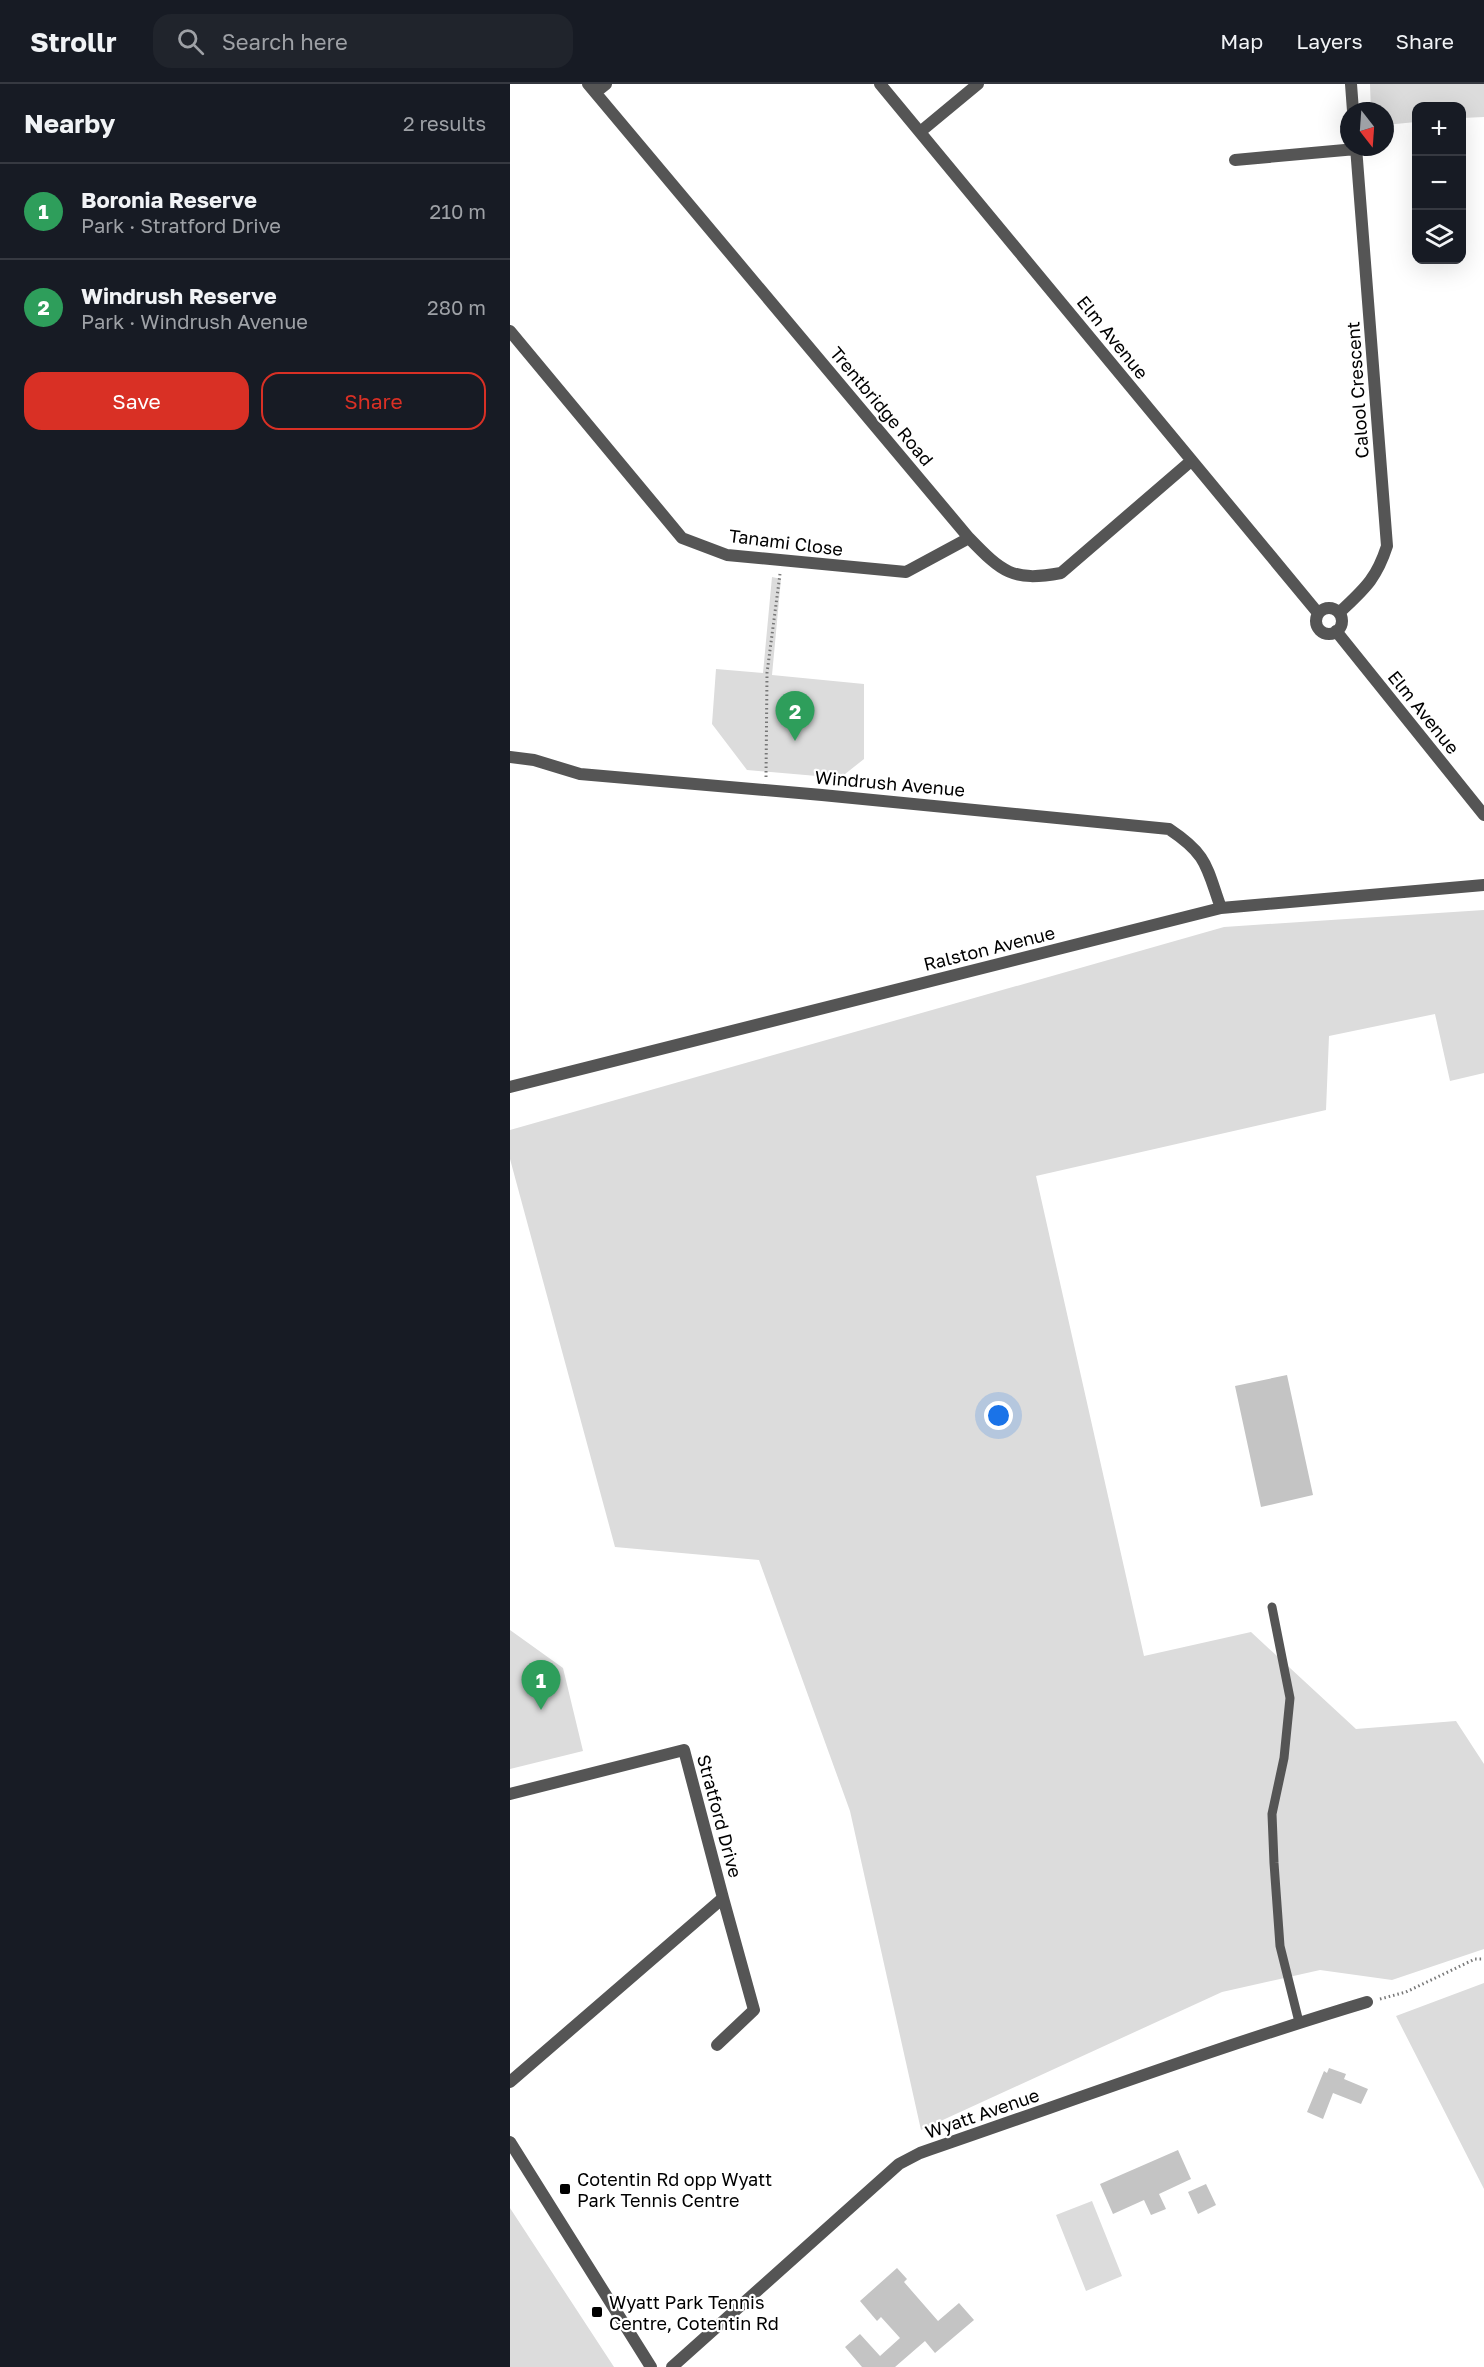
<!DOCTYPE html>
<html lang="en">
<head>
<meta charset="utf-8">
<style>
  :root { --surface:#171b24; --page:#20242c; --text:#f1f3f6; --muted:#9ea1a6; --line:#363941; --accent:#d93025 }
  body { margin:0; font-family:"Golos Text",sans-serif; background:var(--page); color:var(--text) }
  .controls { position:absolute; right:18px; top:18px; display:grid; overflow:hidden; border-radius:12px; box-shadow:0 6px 24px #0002 }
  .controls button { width:54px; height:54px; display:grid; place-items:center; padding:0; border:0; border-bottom:2px solid var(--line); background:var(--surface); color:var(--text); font:30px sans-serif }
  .compass { position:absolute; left:830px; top:18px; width:54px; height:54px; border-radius:50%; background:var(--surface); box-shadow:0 6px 24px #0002; rotate:163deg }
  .you { position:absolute; left:489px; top:1332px; width:21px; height:21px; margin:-15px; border:4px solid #fff; border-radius:50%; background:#1a73e8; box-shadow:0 0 0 9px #1a73e833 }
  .badge { display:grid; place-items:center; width:39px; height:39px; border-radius:50%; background:var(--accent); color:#fff; font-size:20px; font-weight:700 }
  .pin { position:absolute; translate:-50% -50px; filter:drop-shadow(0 2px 3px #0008) }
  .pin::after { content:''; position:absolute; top:32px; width:21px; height:18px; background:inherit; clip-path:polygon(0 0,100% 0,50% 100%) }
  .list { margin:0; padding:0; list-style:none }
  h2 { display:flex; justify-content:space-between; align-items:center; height:78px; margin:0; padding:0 24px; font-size:26px }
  h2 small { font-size:20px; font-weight:400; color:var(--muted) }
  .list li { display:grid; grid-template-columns:39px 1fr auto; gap:18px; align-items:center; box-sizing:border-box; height:96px; padding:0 24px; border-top:2px solid var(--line) }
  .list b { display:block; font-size:22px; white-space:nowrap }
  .list p { margin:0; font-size:20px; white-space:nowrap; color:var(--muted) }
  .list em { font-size:20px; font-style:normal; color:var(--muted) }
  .actions { display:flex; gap:12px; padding:18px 24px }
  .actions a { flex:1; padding:14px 0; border:2px solid var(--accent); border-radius:18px; text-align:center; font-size:21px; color:var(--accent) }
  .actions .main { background:var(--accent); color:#fff }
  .icon { flex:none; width:33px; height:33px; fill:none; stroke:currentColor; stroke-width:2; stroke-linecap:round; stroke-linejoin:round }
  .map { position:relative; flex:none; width:974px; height:2283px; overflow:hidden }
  header { display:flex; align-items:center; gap:36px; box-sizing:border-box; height:84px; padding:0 30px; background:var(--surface); border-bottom:2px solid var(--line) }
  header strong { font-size:28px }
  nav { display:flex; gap:33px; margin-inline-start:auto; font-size:21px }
  .search { width:420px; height:54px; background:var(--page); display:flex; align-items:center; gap:15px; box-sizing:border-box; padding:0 21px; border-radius:18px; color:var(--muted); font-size:22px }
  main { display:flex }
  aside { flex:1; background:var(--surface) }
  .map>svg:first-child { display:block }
  .green { fill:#dcdcdc }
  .building { fill:#c4c4c4 }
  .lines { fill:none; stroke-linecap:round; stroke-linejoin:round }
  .path { stroke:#777; stroke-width:3; stroke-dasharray:1.5 3; stroke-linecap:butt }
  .service { stroke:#555; stroke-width:9 }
  .minor { stroke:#555; stroke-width:12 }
  .poi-dot { fill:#000; stroke:#fff; stroke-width:2 }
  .labels { text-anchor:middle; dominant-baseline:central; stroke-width:4.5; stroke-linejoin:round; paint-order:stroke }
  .street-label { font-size:18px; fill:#000; stroke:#fff }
  .poi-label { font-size:18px; fill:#000; stroke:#fff; text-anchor:start }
</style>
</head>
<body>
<header>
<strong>Strollr</strong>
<div class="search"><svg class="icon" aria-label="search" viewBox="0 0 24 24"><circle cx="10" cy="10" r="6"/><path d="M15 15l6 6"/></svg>Search here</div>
<nav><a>Map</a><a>Layers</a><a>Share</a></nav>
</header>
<main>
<aside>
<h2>Nearby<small>2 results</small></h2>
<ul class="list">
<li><span class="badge" style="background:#2e9e5b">1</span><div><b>Boronia Reserve</b><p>Park · Stratford Drive</p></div><em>210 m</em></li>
<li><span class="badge" style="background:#2e9e5b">2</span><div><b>Windrush Reserve</b><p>Park · Windrush Avenue</p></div><em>280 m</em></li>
</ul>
<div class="actions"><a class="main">Save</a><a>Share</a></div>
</aside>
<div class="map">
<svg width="974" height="2283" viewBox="0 0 974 2283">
  <rect width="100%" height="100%" fill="#fff"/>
  <!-- green -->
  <path class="green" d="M860,0H974V33L952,34V22H906V38L875,41V27H861Z
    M262,493L271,495L262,591L354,600V675L330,694L237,686L202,640L206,585L253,589Z
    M974,826V989L940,997L925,930L819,952L816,1026L526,1092L634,1572L741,1548L846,1645L946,1637L974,1680V1865L882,1896L810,1886L712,1908L411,2046L340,1727L249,1476L105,1463L0,1075V1046L714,843Z
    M0,1546L53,1584L73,1667L0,1685Z
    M974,1899V2105L886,1932Z
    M582,2117L612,2192L576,2207L546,2131Z
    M0,2124L104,2283H0Z"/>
  <!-- building -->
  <path class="building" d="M777,1291L803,1411L751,1423L725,1302Z
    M819,1984L836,1990L834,1995L858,2005L851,2020L823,2009L813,2035L797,2028L814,1987L817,1989Z
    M668,2066L681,2095L649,2110L656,2125L641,2131L634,2116L603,2130L590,2100Z
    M696,2100L706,2121L688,2130L678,2108Z
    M387,2184L397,2195L394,2198L428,2237L449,2219L464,2236L425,2269L415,2257L385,2283H352L335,2263L350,2250L370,2272L390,2254L371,2233L367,2237L350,2217Z"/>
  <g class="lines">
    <!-- path -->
    <path class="path" d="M256,693L257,589L270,490
      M870,1915L896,1908L965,1875H974"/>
    <!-- service -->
    <path class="service" d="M762,1523L780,1614L774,1674L762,1730L764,1779L770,1862L789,1938"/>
    <!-- minor -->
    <path class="minor" d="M78,0L459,454C492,488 502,498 551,489L681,377
      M370,0L808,529
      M841,0L843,27
      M86,8L96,0
      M410,48L468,0
      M725,76L846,65
      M0,247L172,454L217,471L396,488L459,454
      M806 537a13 13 0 1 1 26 0a13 13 0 1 1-26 0Z
      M829,529C854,505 866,496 877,462L846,63
      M826,547L974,731
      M0,673L24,676L70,690L312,711L659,745C698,771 696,782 711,824
      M0,1003L711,824L974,801
      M0,1710L174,1666L213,1814L0,1998
      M207,1961L244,1926L213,1814
      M0,2058L141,2283
      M162,2283L389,2080L410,2069C559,2018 707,1963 857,1918"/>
  </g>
  <!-- markers -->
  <g class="poi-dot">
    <rect x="49" y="2099" width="12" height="12" rx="3"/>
    <rect x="81" y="2222" width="12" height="12" rx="3"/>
  </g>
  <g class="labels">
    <!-- street labels -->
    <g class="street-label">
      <text transform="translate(603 253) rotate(51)">Elm Avenue</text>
      <text transform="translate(847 306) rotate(-94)">Calool Crescent</text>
      <text transform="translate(372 322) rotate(50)">Trentbridge Road</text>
      <text transform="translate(276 458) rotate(7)">Tanami Close</text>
      <text transform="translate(914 628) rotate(51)">Elm Avenue</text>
      <text transform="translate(380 699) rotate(5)">Windrush Avenue</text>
      <text transform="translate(479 864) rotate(-14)">Ralston Avenue</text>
      <text transform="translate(210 1732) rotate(75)">Stratford Drive</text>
      <text transform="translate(472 2029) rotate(-19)">Wyatt Avenue</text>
    </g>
    <!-- poi labels -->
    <g class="poi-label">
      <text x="67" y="2095">Cotentin Rd opp Wyatt<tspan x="67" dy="21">Park Tennis Centre</tspan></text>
      <text x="99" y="2218">Wyatt Park Tennis<tspan x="99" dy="21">Centre, Cotentin Rd</tspan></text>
    </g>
  </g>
</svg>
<div class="controls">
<button>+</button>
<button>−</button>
<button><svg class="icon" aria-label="layers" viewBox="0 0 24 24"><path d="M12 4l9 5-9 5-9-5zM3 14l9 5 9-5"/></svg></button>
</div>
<svg class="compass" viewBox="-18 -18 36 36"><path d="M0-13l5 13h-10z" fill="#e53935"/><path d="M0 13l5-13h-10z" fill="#9ea1a6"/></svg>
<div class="you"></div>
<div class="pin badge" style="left:31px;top:1626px;background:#2e9e5b">1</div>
<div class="pin badge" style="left:285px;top:657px;background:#2e9e5b">2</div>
</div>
</main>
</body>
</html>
